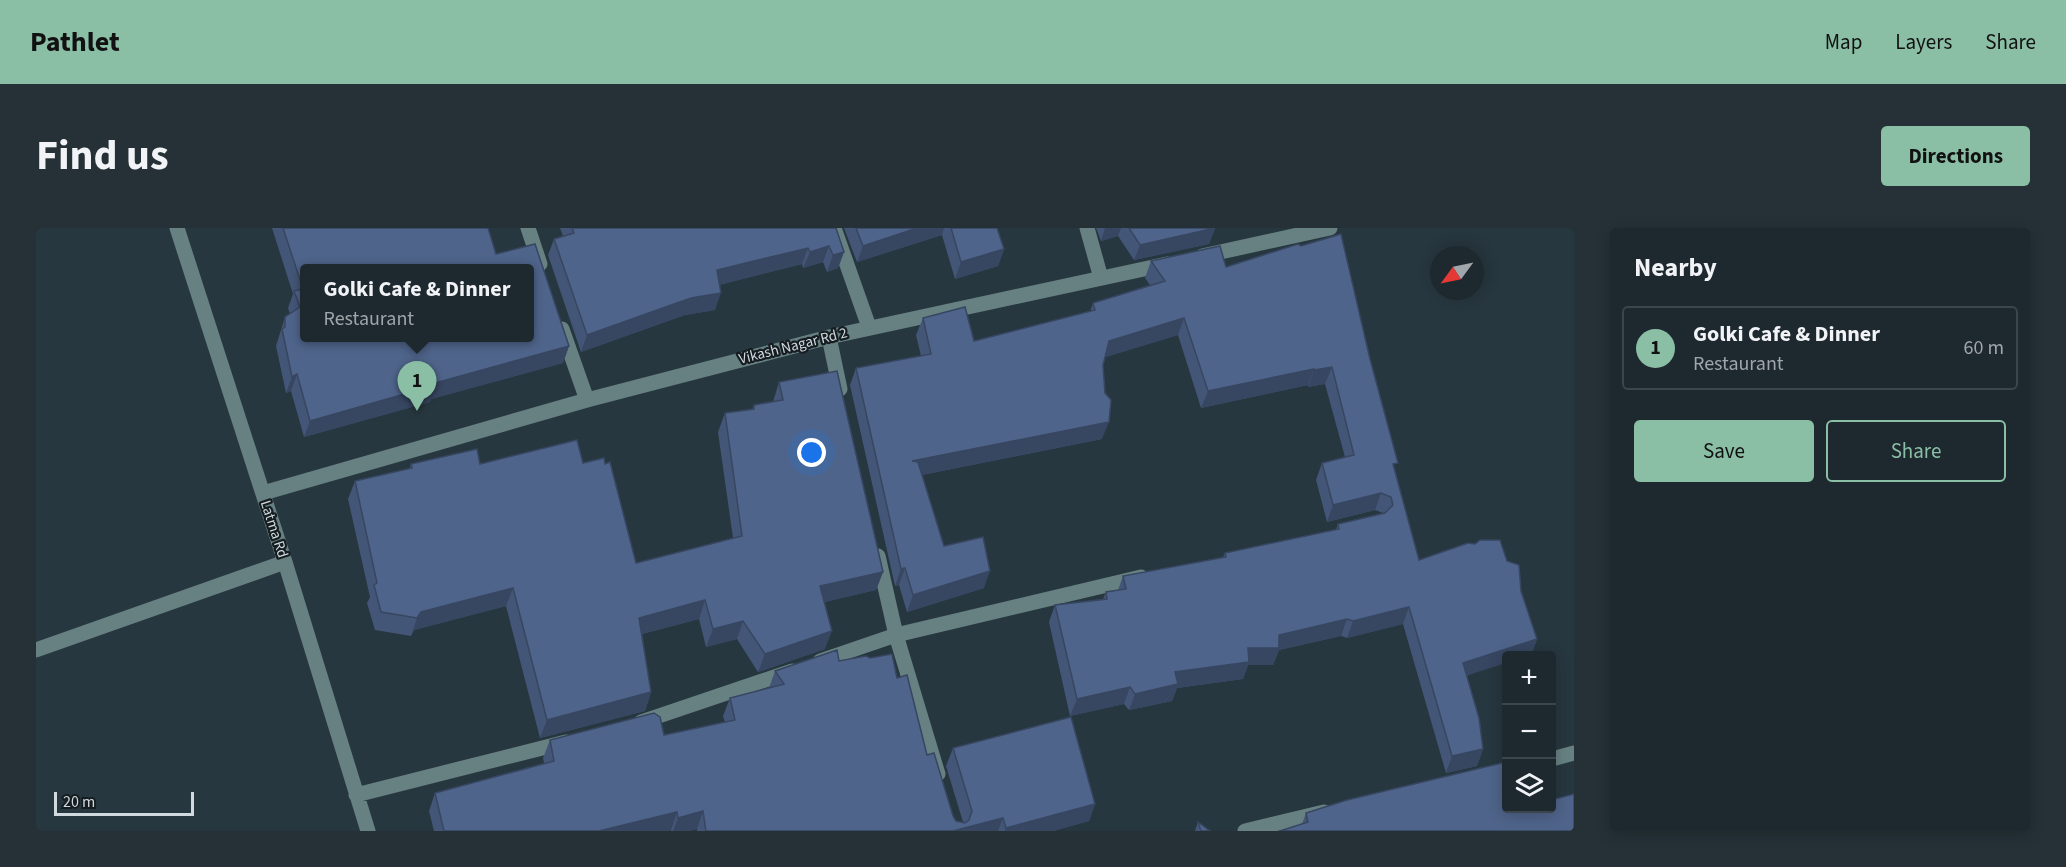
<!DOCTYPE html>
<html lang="en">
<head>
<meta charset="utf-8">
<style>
  :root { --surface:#1d292f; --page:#253137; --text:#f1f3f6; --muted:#a0a6aa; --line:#3b454b; --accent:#8abfa5 }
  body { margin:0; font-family:"Source Sans 3",sans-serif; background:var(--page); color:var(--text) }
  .controls { position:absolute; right:18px; bottom:18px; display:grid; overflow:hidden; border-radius:6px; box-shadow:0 3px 15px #0003 }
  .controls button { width:54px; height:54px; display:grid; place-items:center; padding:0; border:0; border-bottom:2px solid var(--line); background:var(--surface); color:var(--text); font:30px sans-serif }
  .compass { position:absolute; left:1394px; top:18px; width:54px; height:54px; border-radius:50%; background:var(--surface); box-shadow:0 3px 15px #0003; rotate:237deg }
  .scale { position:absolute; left:18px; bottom:15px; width:140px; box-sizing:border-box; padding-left:6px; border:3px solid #d0dadf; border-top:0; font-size:16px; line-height:21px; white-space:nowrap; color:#d0dadf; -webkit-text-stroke:4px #161d21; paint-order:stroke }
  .you { position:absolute; left:776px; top:225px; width:21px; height:21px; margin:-15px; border:4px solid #fff; border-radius:50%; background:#1a73e8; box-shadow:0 0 0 9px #1a73e833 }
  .badge { display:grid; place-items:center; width:39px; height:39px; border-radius:50%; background:var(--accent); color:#111; font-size:20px; font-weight:700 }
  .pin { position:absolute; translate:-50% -50px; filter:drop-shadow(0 2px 3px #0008) }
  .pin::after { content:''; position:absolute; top:32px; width:21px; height:18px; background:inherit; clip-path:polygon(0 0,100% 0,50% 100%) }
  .popup { position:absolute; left:264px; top:36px; width:234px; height:78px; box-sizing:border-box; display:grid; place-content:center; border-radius:6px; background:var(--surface); filter:drop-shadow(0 2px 4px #0005); font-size:20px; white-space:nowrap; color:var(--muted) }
  .popup b { font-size:22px; color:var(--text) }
  .popup::after { content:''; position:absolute; left:50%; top:100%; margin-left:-12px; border:12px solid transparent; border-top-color:var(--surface) }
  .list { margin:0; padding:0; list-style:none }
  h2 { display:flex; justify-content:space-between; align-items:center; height:78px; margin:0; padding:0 24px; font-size:26px }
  h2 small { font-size:20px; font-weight:400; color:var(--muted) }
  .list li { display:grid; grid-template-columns:39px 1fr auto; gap:18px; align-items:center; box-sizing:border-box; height:84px; margin:0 12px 12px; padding:0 12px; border:2px solid var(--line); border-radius:6px }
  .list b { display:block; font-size:22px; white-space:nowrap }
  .list p { margin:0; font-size:20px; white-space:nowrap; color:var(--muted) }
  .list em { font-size:20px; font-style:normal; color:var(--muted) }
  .actions { display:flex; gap:12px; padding:18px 24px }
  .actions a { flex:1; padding:14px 0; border:2px solid var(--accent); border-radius:6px; text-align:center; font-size:21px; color:var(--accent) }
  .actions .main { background:var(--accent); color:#111 }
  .icon { flex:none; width:33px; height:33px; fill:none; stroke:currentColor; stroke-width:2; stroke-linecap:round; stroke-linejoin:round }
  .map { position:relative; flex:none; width:1538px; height:603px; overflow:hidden; border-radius:6px }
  header { display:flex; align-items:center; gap:36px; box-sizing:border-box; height:84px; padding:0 30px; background:var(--accent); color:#111 }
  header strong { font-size:28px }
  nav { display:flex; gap:33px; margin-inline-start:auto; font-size:21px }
  .intro { display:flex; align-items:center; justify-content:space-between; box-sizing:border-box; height:144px; padding:0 36px }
  h1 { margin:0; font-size:42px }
  .button { padding:15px 27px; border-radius:6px; background:var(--accent); color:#111; font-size:21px; font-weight:700 }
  main { display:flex; gap:36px; padding:0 36px }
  aside { flex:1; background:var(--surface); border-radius:6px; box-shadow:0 3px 15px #0003 }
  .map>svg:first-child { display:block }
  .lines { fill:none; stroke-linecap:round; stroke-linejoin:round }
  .minor { stroke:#678182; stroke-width:15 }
  .wall { fill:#445677 }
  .shaded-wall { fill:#374661 }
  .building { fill:#4f648a; stroke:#374661; stroke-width:1.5; fill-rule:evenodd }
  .labels { text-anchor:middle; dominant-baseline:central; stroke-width:4.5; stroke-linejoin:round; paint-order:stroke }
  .street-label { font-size:15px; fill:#d0dadf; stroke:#161d21 }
</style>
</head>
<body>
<header>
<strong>Pathlet</strong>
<nav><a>Map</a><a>Layers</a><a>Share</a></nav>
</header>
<div class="intro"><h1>Find us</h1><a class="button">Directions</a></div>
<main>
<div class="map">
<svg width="1538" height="603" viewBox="0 0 1538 603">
  <rect width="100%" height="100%" fill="#27373f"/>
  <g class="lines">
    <!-- minor -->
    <path class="minor" d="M141,0L249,334L332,603
      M492,0L504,36
      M798,0L833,99
      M1051,0L1065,50
      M1166,28L1294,0
      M526,101L551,172
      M793,109L804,161
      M227,265L551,172L793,109L1131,36
      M842,328L860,407L1105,349
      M0,422L249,334
      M784,433L860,407L902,546
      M605,494L756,443
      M1516,531L1538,525
      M320,567L530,514
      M1209,603L1288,584"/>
  </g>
  <!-- wall -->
  <path class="wall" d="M236,0H452L460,26L533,118L527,135L395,171L394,174L268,209L255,163L250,165L240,118L249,89L254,86L252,80L257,66Z
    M524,0H800L808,24L802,40L791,44L787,34L767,40L766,36L683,57L679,82L649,87L545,124L512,27L518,11L527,8Z
    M808,0H961L968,21L962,38L919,51L906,7L821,34Z
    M1060,0H1179L1173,16L1098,32L1082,8L1065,13Z
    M1262,16L1359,242L1383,332L1471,333L1485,363L1501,411L1495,428H1470L1431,448L1447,521L1441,538L1410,545L1367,396L1311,410L1305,408L1243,422L1237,437H1212L1207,451L1141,460L1136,473L1093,482L1088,476L1034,488L1013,394L1019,377L1067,371L1070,364L1082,362L1087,348L1187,329L1189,325L1300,302L1302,296L1347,285L1339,282L1291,294L1280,252L1286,235L1309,229L1289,156L1272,159V157L1165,180L1142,107L1069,129L1067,137L1066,211L886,247L908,318L948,360L871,384L863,357L859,358L814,157L820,140L885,128L880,107L887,90L938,113L1054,84L1057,75L1114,57L1109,50L1115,33L1190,39Z
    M743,154L847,344L840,362L788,374L789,421L722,444L701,411L670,419L663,391L606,406L615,464L609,483L504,510L470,378L378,402L375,408L339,402L331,375L334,369L312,271L319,253L373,241L375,236H569L600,335L697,310L682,204L689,185L716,181L718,177L737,174Z
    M803,433L861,450L891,527L917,588L920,593L927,594L910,538L917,520L1059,576L1053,593L1017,603H661V601L653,603H635V602L631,603H398L393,583L399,565L508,535L507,530L514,512L628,507L689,494L687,488L694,470L733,460L739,443Z
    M1470,580H1515L1538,603L1266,596L1270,585Z
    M1162,594L1174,603H1159Z"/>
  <!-- shaded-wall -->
  <path class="shaded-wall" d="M881,0H908L906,7L821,34L827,18Z
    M1069,0H1085L1082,8L1065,13Z
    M1179,0L1173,16L1098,32L1104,17Z
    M793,18L787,34L767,40L774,24Z
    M772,20L766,36L675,59L681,42Z
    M968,21L962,38L919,51L925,34Z
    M808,24L802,40L791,44L797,27Z
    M685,65L679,82L649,87L545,124L551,107L655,70Z
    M1148,90L1142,107L1067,130L1073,113Z
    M533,118L527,135L395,171L394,174L268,209L274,193L399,155Z
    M1296,139L1289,156L1272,159L1278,142Z
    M1278,141L1272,157L1165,180L1172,163Z
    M261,146L255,163L250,165L256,149Z
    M1073,194L1066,211L870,250L876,233Z
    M1345,265L1339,282L1291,294L1297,277Z
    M869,340L863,357L859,358L865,341Z
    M954,343L948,360L871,384L877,367Z
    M847,344L840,362L777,377L784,358Z
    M477,360L470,378L378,402L375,408L381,390L385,384Z
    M669,372L663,391L597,408L603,390Z
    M1373,379L1367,396L1311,410L1317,393Z
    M1311,391L1305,408L1243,422L1237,437H1212L1207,451L1141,460L1136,473L1093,482L1099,466L1139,444L1212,420L1243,407Z
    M707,393L701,411L670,419L677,401Z
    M796,403L789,421L722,444L729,426Z
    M1501,411L1495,428H1470V435L1420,451L1427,435Z
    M1094,459L1088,476L1034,488L1041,471Z
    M615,464L609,483L504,510L511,492Z
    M1447,521L1441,538L1410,545L1416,528Z
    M1059,576L1053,593L1017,603H969L970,600Z
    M667,583L661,601L653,603H637L642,590Z
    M641,584L635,602L631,603H563Z
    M967,590L962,603H917Z"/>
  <!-- building -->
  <path class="building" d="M247,0H452L460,26L499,16L533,118L399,155L400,157L274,193L261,146L256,149L246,101L249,99V89L264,79L258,63L267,61ZM268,40H494V110H268Z
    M536,0H800L808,24L797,27L793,18L774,24L772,20L681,42L685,65L655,70L551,107L518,11L538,5Z
    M820,0H881L827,18Z
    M915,0H961L968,21L925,34Z
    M1093,0H1179L1104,17Z
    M1305,6L1334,131L1362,235L1357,236L1383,332L1432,315L1439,316L1444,312H1464L1471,333L1483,337L1485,363L1501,411L1427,435L1443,490L1447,521L1416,528L1373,379L1317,393L1311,391L1243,407V420H1212L1213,434L1139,444L1142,456L1099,466L1094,459L1041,471L1019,377L1071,371L1070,364L1090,361L1087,348L1190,329L1189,325L1303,301L1302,296L1349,285L1357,277L1355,269L1345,265L1297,277L1286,235L1318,227L1296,139L1278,142V141L1172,163L1148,90L1073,113L1067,137L1069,165L1075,172L1073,194L876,233L882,234L908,318L947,309L954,343L877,367L869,340L865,341L820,140L895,126L887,90L929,79L938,113L1059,82L1057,75L1129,53L1115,33L1184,18L1190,39L1262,16L1265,18Z
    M801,143L847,344L784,358L796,403L729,426L707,393L677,401L669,372L603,390L615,464L511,492L477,360L385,384L381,390L345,384L338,357L341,355L319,253L376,240L375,236L441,221L444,236L541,212L547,235L568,230L569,236L574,234L600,335L706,308L689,185L718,181V177L747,172L743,154Z
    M801,422L803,433L830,428L834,430L856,426L861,450L871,447L891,527L898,525L917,588L920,593L929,595L933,592L936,583L917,520L1035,489L1059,576L970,600L967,590L917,603H670L667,583L642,590L641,584L563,603H408L399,565L518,533L514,512L618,485L624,489L628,507L699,492L694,470L748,456L739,443Z
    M1470,534V580H1515V572L1538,566V603H1244L1272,594L1270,585L1311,572Z
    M1162,594L1174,603H1165Z"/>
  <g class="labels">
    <!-- street labels -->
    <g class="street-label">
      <text transform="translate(757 118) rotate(-14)">Vikash Nagar Rd 2</text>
      <text transform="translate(238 301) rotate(72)">Latma Rd</text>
    </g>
  </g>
</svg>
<div class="controls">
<button>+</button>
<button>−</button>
<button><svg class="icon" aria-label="layers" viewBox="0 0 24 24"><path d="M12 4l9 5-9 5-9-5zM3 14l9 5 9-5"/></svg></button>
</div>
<svg class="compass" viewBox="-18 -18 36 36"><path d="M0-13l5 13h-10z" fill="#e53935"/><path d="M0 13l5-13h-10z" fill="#a0a6aa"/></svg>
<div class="scale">20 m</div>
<div class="you"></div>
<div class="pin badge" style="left:381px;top:183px">1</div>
<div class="popup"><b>Golki Cafe &amp; Dinner</b>Restaurant</div>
</div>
<aside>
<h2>Nearby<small></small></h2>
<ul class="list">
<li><span class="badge">1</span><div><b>Golki Cafe &amp; Dinner</b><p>Restaurant</p></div><em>60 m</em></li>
</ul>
<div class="actions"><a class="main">Save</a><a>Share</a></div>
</aside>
</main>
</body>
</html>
